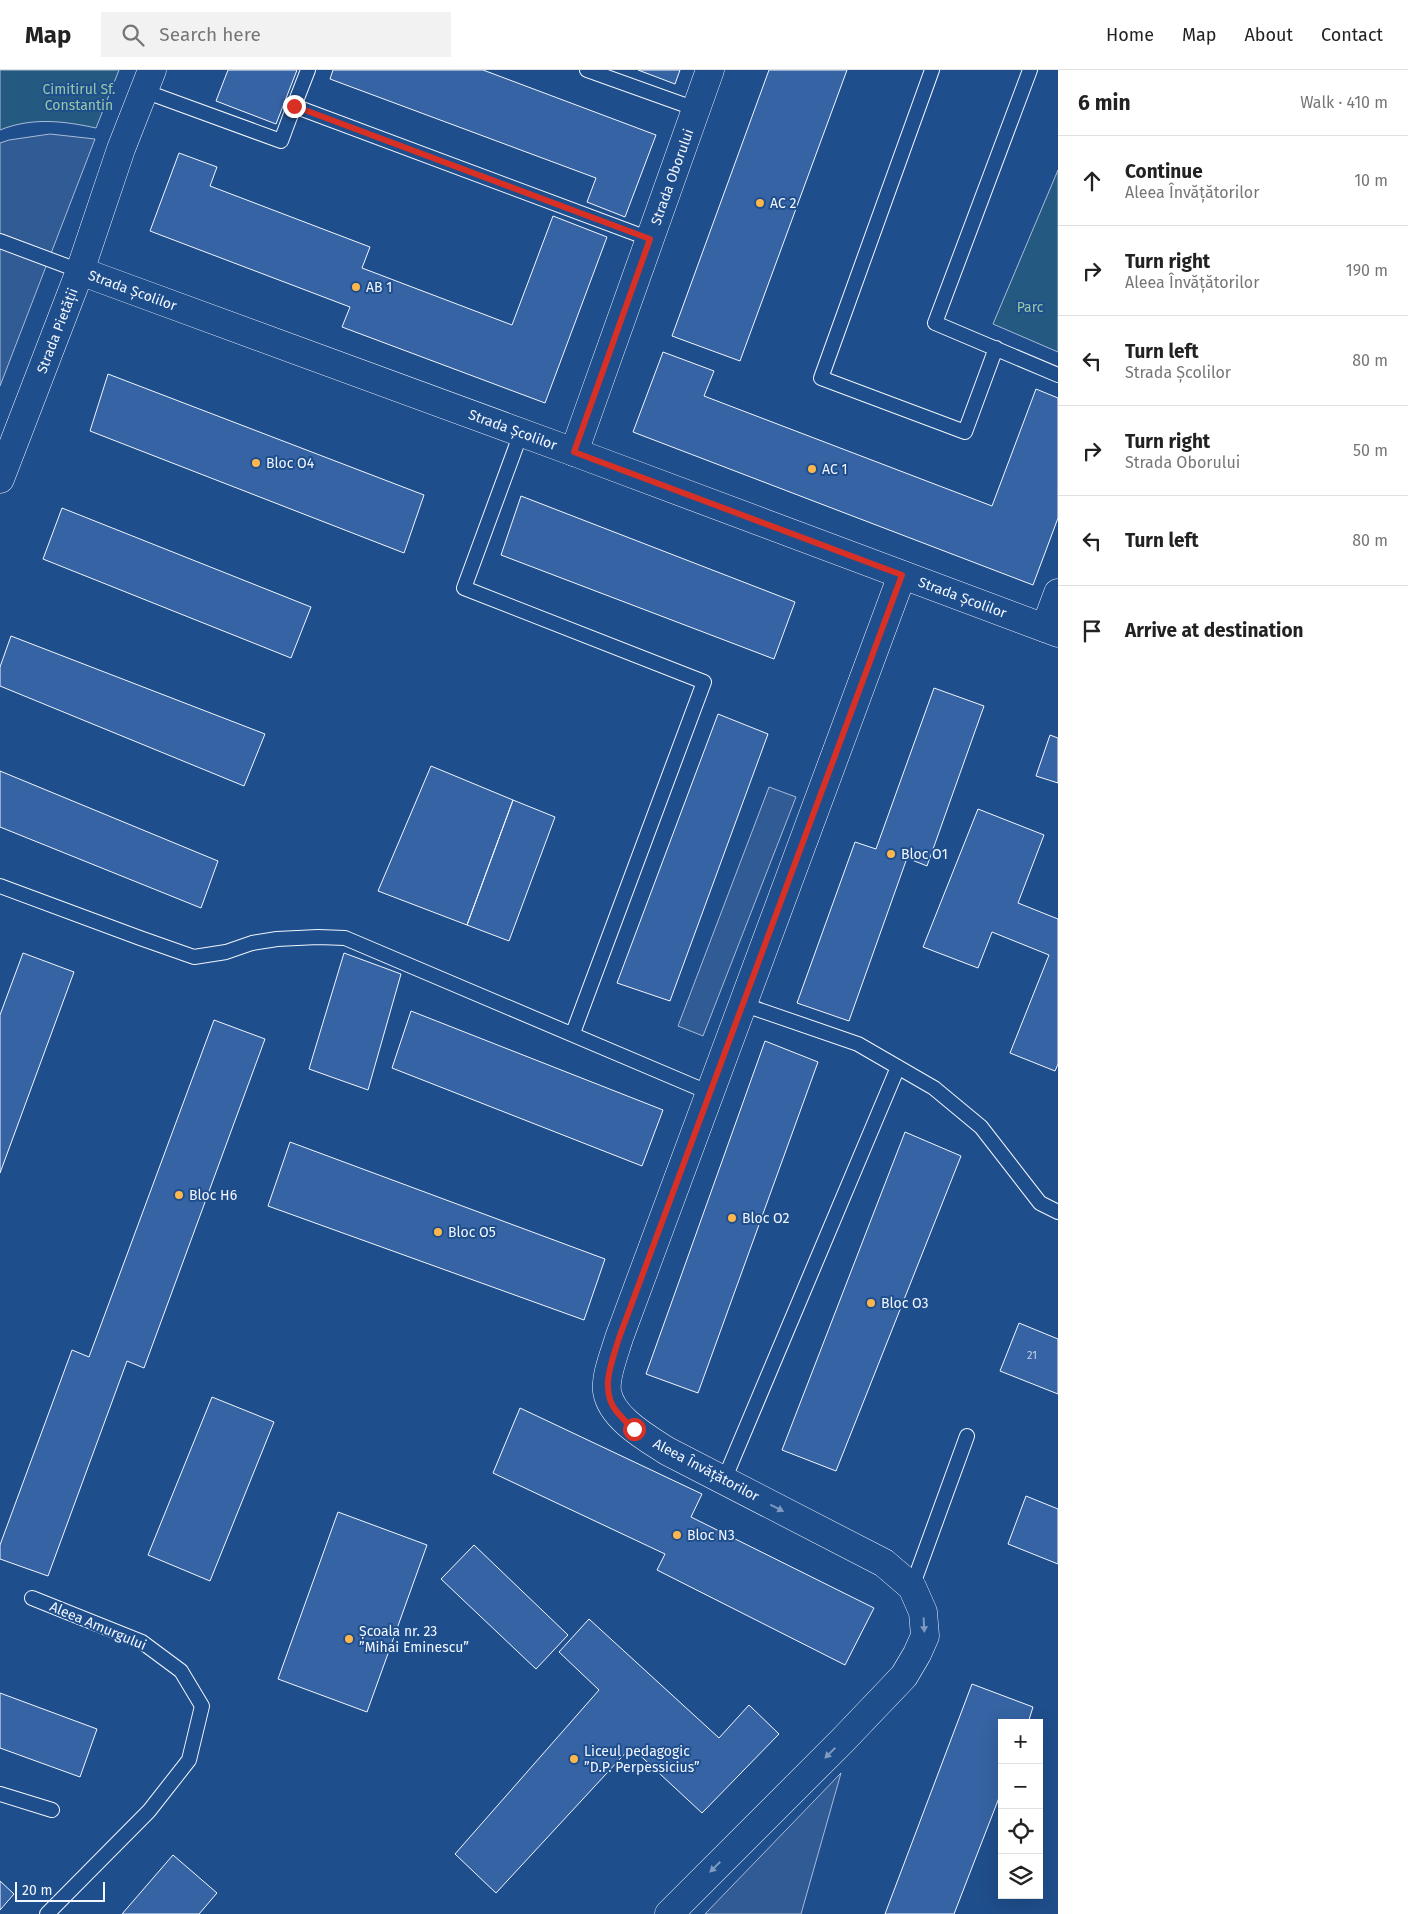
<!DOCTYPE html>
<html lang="en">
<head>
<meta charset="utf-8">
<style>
  :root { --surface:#fff; --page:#f2f2f2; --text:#222; --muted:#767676; --line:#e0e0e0 }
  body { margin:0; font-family:"Fira Sans",sans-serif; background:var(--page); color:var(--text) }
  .controls { position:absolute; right:15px; bottom:15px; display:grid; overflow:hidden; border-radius:0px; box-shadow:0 5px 20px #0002 }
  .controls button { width:45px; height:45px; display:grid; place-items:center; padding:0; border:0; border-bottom:1px solid var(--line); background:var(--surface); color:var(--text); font:25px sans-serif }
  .scale { position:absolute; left:15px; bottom:12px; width:90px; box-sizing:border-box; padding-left:5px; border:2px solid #f2f6ff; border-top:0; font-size:14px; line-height:18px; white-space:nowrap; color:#f2f6ff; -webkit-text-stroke:4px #1f4e8c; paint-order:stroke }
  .stop { position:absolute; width:15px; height:15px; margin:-11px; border:4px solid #d93025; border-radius:50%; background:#fff }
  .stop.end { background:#d93025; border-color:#fff; box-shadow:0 1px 5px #0008 }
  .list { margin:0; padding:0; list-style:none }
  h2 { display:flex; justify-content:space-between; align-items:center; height:65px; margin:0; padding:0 20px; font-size:21px }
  h2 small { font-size:16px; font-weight:400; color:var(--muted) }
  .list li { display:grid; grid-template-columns:32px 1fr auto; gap:15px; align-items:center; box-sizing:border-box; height:90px; padding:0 20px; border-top:1px solid var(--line) }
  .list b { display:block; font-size:19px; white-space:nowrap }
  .list p { margin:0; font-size:16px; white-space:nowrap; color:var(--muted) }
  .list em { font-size:16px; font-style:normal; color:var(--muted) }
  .icon { flex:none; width:28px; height:28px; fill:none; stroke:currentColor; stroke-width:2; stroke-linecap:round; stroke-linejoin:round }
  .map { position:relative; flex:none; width:1058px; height:1844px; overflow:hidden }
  header { display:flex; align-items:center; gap:30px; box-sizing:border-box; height:70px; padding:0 25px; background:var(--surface); border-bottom:1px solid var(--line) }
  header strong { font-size:24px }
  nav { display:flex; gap:28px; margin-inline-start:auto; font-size:18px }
  .search { width:350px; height:45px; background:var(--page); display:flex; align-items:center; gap:12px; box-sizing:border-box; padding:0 18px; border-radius:0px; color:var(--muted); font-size:19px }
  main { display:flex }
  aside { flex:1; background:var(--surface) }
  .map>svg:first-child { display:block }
  .green { fill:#245a82; stroke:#a8bbd7 }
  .parking { fill:#305b95; stroke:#a8bbd7 }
  .building { fill:#3563a3; stroke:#f2f6ff }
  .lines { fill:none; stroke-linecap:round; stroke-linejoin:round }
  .lane-casing { stroke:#f2f6ff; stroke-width:16 }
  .street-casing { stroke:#f2f6ff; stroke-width:29 }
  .secondary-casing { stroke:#f2f6ff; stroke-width:29 }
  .lane { stroke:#1f4e8c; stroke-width:14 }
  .street { stroke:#1f4e8c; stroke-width:28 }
  .secondary { stroke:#1f4e8c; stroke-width:28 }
  .oneway { fill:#7e9ac0 }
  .route { stroke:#d93025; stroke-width:6 }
  .poi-dot { fill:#ffb74d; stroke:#1f4e8c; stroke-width:2 }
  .labels { text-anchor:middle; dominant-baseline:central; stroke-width:4; stroke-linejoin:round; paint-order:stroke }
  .number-label { font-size:11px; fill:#c3d1e8 }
  .park-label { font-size:14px; fill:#97c8a6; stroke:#1f4e8c }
  .street-label { font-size:14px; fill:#f2f6ff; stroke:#1f4e8c }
  .poi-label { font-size:14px; fill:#f2f6ff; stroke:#1f4e8c; text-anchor:start }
</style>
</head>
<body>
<header>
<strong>Map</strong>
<div class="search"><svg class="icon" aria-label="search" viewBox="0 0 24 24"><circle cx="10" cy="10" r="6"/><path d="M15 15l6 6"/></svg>Search here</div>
<nav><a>Home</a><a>Map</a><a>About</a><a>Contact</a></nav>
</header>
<main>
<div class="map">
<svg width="1058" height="1844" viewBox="0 0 1058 1844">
  <rect width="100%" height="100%" fill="#1f4e8c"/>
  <!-- green -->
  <path class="green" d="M0,0H119L96,58C64,51 32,47 0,60Z
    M1058,100V282L993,254Z"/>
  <!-- parking -->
  <path class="parking" d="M50,64L95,69L0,316V73L9,70Z
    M769,717L796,727L703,966L678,956Z
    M841,1703L801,1844H705Z"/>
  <!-- building -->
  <path class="building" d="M228,0H297L276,54L216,31Z
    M333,0H483L656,65L625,147L587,132L596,108L330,9Z
    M638,0H680L675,14Z
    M769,0H847L740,291L672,266Z
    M179,83L217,97L210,116L370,177L362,198L512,255L553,146L607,167L545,333L342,257L350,237L150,161Z
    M663,282L714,301L704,326L992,436L1036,319L1058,328V448L1033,515L633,362Z
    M108,304L424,425L404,483L90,361Z
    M521,426L795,532L774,589L501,485Z
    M62,438L311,537L291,588L43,489Z
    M11,566L265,664L244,716L0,616V597Z
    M934,618L984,636L927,796L907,788L849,951L797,933L855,772L876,779Z
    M718,644L768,664L670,931L617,913Z
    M1050,665L1058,668V713L1036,706Z
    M431,696L513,730L467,855L378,821Z
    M0,701L218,791L201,838L0,757Z
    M513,730L555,747L509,871L467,855Z
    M978,739L1044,765L1018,833L1058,849V994L1055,1001L1010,983L1049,885L992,862L978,898L923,877Z
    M23,883L74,902L0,1103V945Z
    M344,883L401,904L368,1020L309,999Z
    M411,941L663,1040L642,1096L392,998Z
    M214,950L265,969L144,1298L127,1291L48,1506L0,1489V1475L72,1280L89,1287Z
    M765,971L818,992L698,1323L646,1304Z
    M905,1062L961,1086L836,1401L782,1380Z
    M290,1072L605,1189L584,1250L268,1136Z
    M1019,1253L1058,1269V1324L1000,1301Z
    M212,1327L274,1352L210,1511L148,1485Z
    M520,1338L702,1424L691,1447L874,1538L845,1595L657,1500L665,1484L493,1403Z
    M1026,1426L1058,1439V1494L1008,1474Z
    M338,1442L427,1475L367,1642L278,1609Z
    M474,1475L568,1565L536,1599L441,1509Z
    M589,1549L719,1668L749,1635L779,1664L702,1743L631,1677L496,1823L455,1784L599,1620L559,1582Z
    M972,1614L1033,1637L1028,1653H1002V1720L954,1844H885Z
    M0,1623L97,1659L80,1707L0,1678Z
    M173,1785L217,1823L199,1844H122Z
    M0,1811L14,1824L0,1840Z"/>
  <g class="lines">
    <defs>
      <path id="lane" d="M587,0L696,39
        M932,0L821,308L965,362L996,278
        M1030,0L935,253L1058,305
        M144,21L281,71L294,36L650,169
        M294,36L308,0
        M0,171L80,201
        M521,363L464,518L704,612L573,963
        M0,816L140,868L194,887L226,882L252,873L277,869L318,867L345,868L710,1023
        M742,934L858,974L934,1018L981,1057L1040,1133L1058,1142
        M724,1410L898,997
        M912,1517L967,1366
        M32,1528L142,1572L181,1601L202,1636L189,1690L149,1741L47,1844
        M0,1724L52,1740"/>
      <g id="street">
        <path id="s1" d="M574,382L710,0"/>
        <path d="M1045,558L1058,523"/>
        <path d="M669,1844L843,1670L904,1606L917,1584L925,1566L923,1542L912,1517L884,1493L667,1381C647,1368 611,1348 607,1321C605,1306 615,1282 619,1268L902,505"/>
      </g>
      <g id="secondary">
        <path id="s2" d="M80,201L574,382L1058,563"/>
        <path id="s3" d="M0,409L80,201L121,79L152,0"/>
      </g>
    </defs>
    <!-- lane casing -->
    <use href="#lane" class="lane-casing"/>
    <!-- street casing -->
    <use href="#street" class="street-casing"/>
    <!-- secondary casing -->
    <use href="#secondary" class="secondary-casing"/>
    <!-- lane -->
    <use href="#lane" class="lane"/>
    <!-- street -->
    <use href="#street" class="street"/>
    <!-- secondary -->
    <use href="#secondary" class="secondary"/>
  </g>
  <!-- one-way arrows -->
  <defs><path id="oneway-solid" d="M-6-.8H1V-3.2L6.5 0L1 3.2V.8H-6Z" transform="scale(1.25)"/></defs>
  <g class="oneway">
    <use href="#oneway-solid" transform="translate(777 1438) rotate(27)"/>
    <use href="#oneway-solid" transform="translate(924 1555) rotate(87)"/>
    <use href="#oneway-solid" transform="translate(830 1683) rotate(135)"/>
    <use href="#oneway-solid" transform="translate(715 1797) rotate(135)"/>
  </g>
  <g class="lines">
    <!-- route -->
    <path class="route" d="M294,36L650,169L574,382L902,505L619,1268C612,1292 599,1320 617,1342C622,1348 628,1354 634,1359"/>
  </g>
  <!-- markers -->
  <g class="poi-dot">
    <circle cx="760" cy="133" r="5"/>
    <circle cx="356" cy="217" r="5"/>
    <circle cx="256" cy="393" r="5"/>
    <circle cx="812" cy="399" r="5"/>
    <circle cx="891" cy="784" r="5"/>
    <circle cx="179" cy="1125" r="5"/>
    <circle cx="732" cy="1148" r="5"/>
    <circle cx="438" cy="1162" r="5"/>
    <circle cx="871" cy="1233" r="5"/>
    <circle cx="677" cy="1465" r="5"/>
    <circle cx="349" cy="1569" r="5"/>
    <circle cx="574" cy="1689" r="5"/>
  </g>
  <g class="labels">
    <!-- number labels -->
    <g class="number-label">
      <text x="1032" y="1285">21</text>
    </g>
    <!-- park labels -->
    <g class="park-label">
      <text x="79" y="19">Cimitirul Sf.<tspan x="79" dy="16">Constantin</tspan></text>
      <text x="1030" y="237">Parc</text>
    </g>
    <!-- street labels -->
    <g class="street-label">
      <text stroke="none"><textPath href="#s1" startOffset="292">Strada Oborului</textPath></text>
      <text stroke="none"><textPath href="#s2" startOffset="56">Strada Școlilor</textPath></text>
      <text stroke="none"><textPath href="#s3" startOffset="159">Strada Pietății</textPath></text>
      <text stroke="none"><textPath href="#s2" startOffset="461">Strada Școlilor</textPath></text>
      <text stroke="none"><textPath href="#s2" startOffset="941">Strada Școlilor</textPath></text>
      <text transform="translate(706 1400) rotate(28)">Aleea Învățătorilor</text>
      <text transform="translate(98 1556) rotate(23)">Aleea Amurgului</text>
    </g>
    <!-- poi labels -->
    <g class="poi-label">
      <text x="770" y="133">AC 2</text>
      <text x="366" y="217">AB 1</text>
      <text x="266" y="393">Bloc O4</text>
      <text x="822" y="399">AC 1</text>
      <text x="901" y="784">Bloc O1</text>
      <text x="189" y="1125">Bloc H6</text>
      <text x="742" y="1148">Bloc O2</text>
      <text x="448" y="1162">Bloc O5</text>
      <text x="881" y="1233">Bloc O3</text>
      <text x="687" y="1465">Bloc N3</text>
      <text x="359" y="1561">Școala nr. 23<tspan x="359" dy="16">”Mihai Eminescu”</tspan></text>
      <text x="584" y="1681">Liceul pedagogic<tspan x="584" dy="16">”D.P. Perpessicius”</tspan></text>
    </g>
  </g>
</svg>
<div class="controls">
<button>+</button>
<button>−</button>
<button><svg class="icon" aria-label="locate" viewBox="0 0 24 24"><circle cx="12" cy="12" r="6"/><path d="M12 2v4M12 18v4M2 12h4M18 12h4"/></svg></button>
<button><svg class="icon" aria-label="layers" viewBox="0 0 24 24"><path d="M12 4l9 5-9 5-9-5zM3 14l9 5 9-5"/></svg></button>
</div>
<div class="scale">20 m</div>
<div class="stop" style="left:634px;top:1359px"></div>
<div class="stop end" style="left:294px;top:36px"></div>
</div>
<aside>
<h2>6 min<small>Walk · 410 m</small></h2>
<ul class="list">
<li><svg class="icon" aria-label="ahead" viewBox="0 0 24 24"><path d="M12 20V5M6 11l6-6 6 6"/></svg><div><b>Continue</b><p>Aleea Învățătorilor</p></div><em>10 m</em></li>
<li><svg class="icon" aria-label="right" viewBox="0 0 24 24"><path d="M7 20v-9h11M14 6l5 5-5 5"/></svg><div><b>Turn right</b><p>Aleea Învățătorilor</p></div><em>190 m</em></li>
<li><svg class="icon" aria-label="left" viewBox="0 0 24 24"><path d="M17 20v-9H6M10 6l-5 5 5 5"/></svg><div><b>Turn left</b><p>Strada Școlilor</p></div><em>80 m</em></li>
<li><svg class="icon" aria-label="right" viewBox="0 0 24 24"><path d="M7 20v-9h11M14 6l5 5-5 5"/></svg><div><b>Turn right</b><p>Strada Oborului</p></div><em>50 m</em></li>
<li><svg class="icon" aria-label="left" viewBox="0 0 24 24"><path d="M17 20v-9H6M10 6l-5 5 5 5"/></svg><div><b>Turn left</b></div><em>80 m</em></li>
<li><svg class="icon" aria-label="arrive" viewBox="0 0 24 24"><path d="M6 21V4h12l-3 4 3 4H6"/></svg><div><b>Arrive at destination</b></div></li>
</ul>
</aside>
</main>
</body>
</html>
